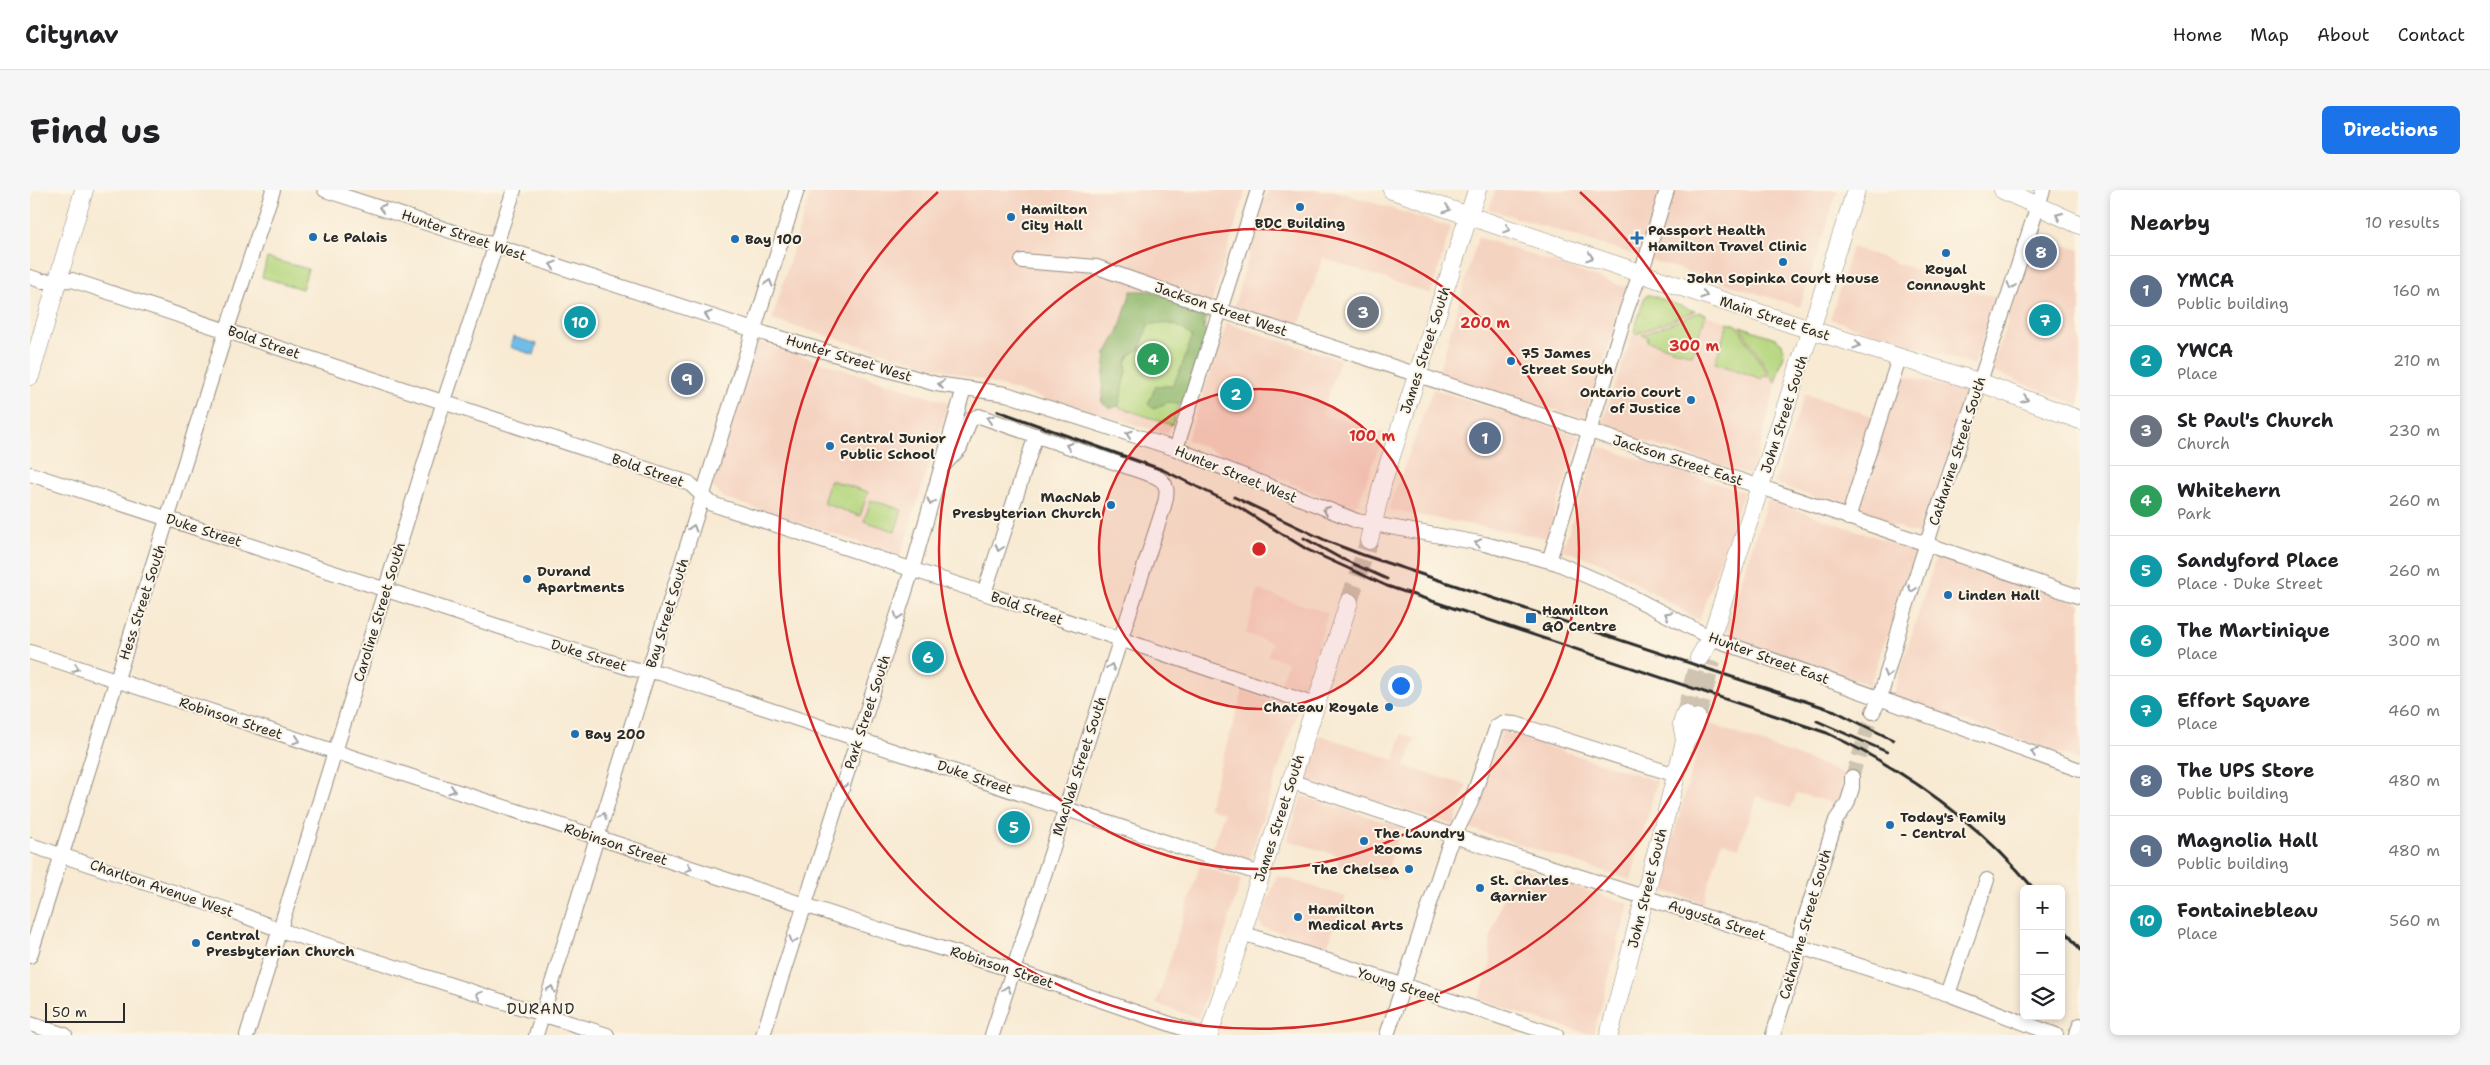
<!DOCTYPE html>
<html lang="en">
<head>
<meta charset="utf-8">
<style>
  :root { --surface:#fff; --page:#f6f6f6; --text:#202124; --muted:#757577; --line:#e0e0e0; --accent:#1a73e8 }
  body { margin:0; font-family:"Shantell Sans",sans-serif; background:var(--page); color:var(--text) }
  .controls { position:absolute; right:15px; bottom:15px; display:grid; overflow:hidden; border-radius:8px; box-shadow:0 2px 8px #0003 }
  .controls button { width:45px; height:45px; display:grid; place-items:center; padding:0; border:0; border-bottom:1px solid var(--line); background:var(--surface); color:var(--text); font:25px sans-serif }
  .scale { position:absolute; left:15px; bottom:12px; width:80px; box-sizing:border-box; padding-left:5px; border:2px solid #2b2b2b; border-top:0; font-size:14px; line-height:18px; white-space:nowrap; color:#2b2b2b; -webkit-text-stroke:4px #fcf5e5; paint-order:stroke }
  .you { position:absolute; left:1370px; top:495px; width:18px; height:18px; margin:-12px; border:4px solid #fff; border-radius:50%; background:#1a73e8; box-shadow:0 0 0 8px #1a73e833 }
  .badge { display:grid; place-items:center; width:32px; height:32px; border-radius:50%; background:var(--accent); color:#fff; font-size:16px; font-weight:700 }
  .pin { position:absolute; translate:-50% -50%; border:2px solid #fff; box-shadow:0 1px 5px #0006 }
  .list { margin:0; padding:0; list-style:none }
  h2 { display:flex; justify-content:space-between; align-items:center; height:65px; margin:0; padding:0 20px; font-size:21px }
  h2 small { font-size:16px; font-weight:400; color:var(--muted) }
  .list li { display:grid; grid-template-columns:32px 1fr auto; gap:15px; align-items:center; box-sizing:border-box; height:70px; padding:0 20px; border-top:1px solid var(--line) }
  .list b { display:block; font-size:19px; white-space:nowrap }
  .list p { margin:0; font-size:16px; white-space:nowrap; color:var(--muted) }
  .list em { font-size:16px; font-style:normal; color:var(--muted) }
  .icon { flex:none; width:28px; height:28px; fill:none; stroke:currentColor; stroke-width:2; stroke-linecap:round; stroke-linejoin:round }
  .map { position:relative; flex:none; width:2050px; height:845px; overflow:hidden; border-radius:8px }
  header { display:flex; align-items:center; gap:30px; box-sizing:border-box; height:70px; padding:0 25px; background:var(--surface); border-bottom:1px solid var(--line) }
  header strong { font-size:24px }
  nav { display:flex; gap:28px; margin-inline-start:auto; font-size:18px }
  .intro { display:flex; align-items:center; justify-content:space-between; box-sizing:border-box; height:120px; padding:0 30px }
  h1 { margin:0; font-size:35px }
  .button { padding:12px 22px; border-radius:8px; background:var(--accent); color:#fff; font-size:18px; font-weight:700 }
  main { display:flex; gap:30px; padding:0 30px }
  aside { flex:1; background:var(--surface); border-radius:8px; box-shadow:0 2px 8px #0003 }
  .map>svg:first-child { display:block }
  .built { fill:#f5d3c1 }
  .green { fill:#b4d67d; stroke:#708054 }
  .forest { fill:#8fb76c; stroke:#5d714c }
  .water { fill:#6fbde9; stroke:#4d748a }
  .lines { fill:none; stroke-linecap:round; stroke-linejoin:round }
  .minor-tunnel { stroke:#cfc4b1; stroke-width:14; stroke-dasharray:14 7; stroke-linecap:butt }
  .major-tunnel { stroke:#cfc4b1; stroke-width:18; stroke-dasharray:18 9; stroke-linecap:butt }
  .minor-casing { stroke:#928a7f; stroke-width:16 }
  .major-casing { stroke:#928a7f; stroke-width:19 }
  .minor { stroke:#fff; stroke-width:14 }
  .major { stroke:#fff; stroke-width:18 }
  .rail { stroke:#2b2b2b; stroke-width:3 }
  .oneway { stroke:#a0a0a0 }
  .ring { fill:none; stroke:#d62828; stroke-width:2.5 }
  .poi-dot { fill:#1f6fb2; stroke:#fcf5e5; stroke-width:2 }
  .labels { text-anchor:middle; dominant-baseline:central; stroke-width:4; stroke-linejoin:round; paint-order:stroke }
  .poi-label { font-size:14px; font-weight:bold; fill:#2b2b2b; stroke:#fcf5e5; text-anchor:start }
  .street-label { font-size:14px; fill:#2b2b2b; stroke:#fcf5e5 }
  .neighbourhood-label { font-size:15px; letter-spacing:1px; fill:#2b2b2b; stroke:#fcf5e5 }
  .centre { fill:#d62828; stroke:#fcf5e5; stroke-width:2.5 }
  .ring-label { font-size:15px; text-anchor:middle; font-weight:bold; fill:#d62828; stroke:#fcf5e5; stroke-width:4; stroke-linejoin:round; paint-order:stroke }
</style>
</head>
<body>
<header>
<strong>Citynav</strong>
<nav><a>Home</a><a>Map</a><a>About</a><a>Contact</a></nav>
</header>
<div class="intro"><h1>Find us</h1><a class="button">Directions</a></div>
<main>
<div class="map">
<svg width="2050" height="845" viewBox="0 0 2050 845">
  <rect width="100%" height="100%" fill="#fcf5e5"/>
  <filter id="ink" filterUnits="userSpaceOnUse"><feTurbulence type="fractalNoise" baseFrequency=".02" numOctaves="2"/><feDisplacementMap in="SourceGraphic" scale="10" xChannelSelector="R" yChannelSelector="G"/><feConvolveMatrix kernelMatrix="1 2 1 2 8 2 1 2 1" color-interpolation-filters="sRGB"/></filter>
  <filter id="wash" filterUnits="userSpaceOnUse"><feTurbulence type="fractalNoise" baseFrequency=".0096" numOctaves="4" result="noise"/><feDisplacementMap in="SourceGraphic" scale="20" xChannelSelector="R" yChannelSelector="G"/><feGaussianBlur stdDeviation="1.12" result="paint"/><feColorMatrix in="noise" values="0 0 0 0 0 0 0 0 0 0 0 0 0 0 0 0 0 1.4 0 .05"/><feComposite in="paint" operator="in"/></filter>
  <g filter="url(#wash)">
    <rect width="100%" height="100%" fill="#f8ead3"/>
    <!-- built -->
    <path class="built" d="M781,0H1216L1177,128L1103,102L1071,211L1142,235L1137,244L742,130Z
      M1238,0H1302L1421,37L1401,104L1293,68L1269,137L1204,116Z
      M1465,0H1808L1770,117L1459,19Z
      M2006,46L2050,60V215L1961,181Z
      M1448,47L1598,98L1554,229L1408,184Z
      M1822,57L1966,108L1944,175L1800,129Z
      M1617,105L1745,148L1755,161L1722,286L1570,237Z
      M1197,133L1310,170L1292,224L1350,242L1355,241L1328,314L1319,317L1157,250Z
      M728,152L917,212L918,215L870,366L692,307L682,296Z
      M1872,185L1938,203L1893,346L1744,293L1775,204L1839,225L1857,228Z
      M1403,199L1550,246L1516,348L1358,320Z
      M1568,256L1714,302L1669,430L1572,373L1532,360Z
      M1737,310L1886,361L1840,495L1728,458L1700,442L1696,437Z
      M1907,364L2050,414V570L1862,507Z
      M1228,400L1298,423L1274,501L1251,493L1257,472L1238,465L1242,453L1216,444Z
      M1213,501L1268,520L1218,672L1182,658L1194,623L1178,617Z
      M1675,532L1815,584L1807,614L1767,603L1761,618L1727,606L1709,657L1692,652L1673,713L1635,701L1630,695Z
      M1472,542L1627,591L1601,690L1439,638Z
      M1372,544L1385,549L1375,577L1437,595L1424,635L1276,590L1290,545L1364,570Z
      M1272,606L1372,637L1354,690L1307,675L1310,666L1257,650Z
      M1170,675L1211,690L1169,828L1126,814Z
      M1482,676L1599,714L1563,845L1496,826L1449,809L1461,772L1460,750Z
      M1247,685L1316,707L1297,757L1232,737L1230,732Z"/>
    <!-- green -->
    <path class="green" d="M237,68L278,79L272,99L232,87Z
      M1103,102L1177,128L1142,235L1071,211Z
      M1617,105H1620L1665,121L1606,144L1604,141L1614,109Z
      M1670,122L1676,124L1662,165L1617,151L1618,147L1612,145Z
      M1698,132L1707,135L1739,186L1733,185L1732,189L1685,173Z
      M1710,136L1745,148L1752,153L1754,165L1745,192Z
      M800,290L838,302L830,326L793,313Z
      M841,310L872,320L865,341L834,331Z"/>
    <!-- forest -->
    <path class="forest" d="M1101,101H1121L1174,122L1173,136L1177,143L1152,215L1138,212L1124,219L1118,214L1126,196H1142L1151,179L1162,147C1150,134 1135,131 1118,135L1110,159L1100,165L1096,173L1097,181L1089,215L1082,218L1073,214L1072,200L1076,164L1089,140Z"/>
    <!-- water -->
    <path class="water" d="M483,147L507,154L504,165L480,157Z"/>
  </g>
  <g filter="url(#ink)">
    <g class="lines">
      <!-- minor-tunnel -->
      <path class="minor-tunnel" d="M1822,587L1843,522"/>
      <!-- major-tunnel -->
      <path class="major-tunnel" d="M1319,412L1339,350
        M1655,524L1669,468
        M1667,528L1682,471"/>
      <defs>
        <path id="minor" d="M295,0L736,144L906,194L976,204L1146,259L1327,331L1455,354L1527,373L1589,400L1681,448L2050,580
          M992,71L1067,77L1189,120L1731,297L2050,407
          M0,87L12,91L42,90L659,293L682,314L954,403L1285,515
          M1146,259L1228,0
          M911,278L930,258L940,230L949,226L1124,286C1139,292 1138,302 1134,316L962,845
          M0,284L498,446L603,479L630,483L1231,684
          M1818,328L1869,168
          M1519,371L1597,119L1616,68L1637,0
          M954,403L1006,245
          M0,462L863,744L983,780L1172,845
          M1843,522L1850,508L1872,429L2013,0
          M1260,591L1460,658L1918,804L2026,845
          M0,655L207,723L250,740L577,845
          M1212,743L1526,845
          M0,766L194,148L243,0
          M1918,804L1957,690
          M0,834L35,845
          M217,845L414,211L484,0
          M506,845L767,0
          M733,845L882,380L934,198
          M1357,845L1418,658L1441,612L1467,536L1472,533L1486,534L1646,585
          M1743,845L1767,770L1771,741L1806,630L1817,614L1822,598V587
          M2046,845L2050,835"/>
        <path id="major" d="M1362,0L1765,135L1949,192L2050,230
          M1973,0L2050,35
          M0,186L54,0
          M1339,350L1353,291L1447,0
          M1669,468L1681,448L1826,0
          M1655,524L1652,534L1655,551
          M1179,845L1319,412
          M1579,845L1655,551L1665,538L1667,528"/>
      </defs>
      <!-- minor casing -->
      <use href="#minor" class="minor-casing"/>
      <!-- major casing -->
      <use href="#major" class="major-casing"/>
      <!-- minor -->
      <use href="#minor" class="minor"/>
      <!-- major -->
      <use href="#major" class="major"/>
      <!-- rail -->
      <path class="rail" d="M968,221L1133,280L1210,318L1278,360L1357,396L1797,543C1877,581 1947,631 2004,699
        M1204,307L1299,352L1333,365L1805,521L1863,550
        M1274,348L1310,368L1357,389
        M1787,531L1857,562
        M2031,735L2050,760"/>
    </g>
    <!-- one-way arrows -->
    <defs><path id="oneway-chevron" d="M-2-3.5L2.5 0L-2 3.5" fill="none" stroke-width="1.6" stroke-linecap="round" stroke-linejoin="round" transform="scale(1.25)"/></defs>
    <g class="oneway">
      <use href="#oneway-chevron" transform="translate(352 18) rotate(-163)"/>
      <use href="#oneway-chevron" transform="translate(1417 19) rotate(19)"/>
      <use href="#oneway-chevron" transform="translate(2029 26) rotate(-156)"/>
      <use href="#oneway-chevron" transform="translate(1477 39) rotate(19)"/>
      <use href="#oneway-chevron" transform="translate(1560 67) rotate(18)"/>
      <use href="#oneway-chevron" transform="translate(523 75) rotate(-162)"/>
      <use href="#oneway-chevron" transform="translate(739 93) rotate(-73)"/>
      <use href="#oneway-chevron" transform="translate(1981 96) rotate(108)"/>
      <use href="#oneway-chevron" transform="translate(1674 105) rotate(18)"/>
      <use href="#oneway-chevron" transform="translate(678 125) rotate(-162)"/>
      <use href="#oneway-chevron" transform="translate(1827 155) rotate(17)"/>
      <use href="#oneway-chevron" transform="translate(911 194) rotate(-171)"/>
      <use href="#oneway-chevron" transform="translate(1995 209) rotate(20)"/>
      <use href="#oneway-chevron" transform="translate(960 229) rotate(-162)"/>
      <use href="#oneway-chevron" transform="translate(1099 244) rotate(-162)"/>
      <use href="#oneway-chevron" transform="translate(1039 256) rotate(-161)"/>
      <use href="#oneway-chevron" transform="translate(901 312) rotate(106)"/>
      <use href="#oneway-chevron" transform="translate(1296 320) rotate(-158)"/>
      <use href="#oneway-chevron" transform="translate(663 338) rotate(-73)"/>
      <use href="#oneway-chevron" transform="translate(1448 353) rotate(-169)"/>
      <use href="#oneway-chevron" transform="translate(969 358) rotate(108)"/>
      <use href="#oneway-chevron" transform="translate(1882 399) rotate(108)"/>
      <use href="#oneway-chevron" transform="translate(1638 425) rotate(-152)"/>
      <use href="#oneway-chevron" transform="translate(868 426) rotate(108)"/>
      <use href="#oneway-chevron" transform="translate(1081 477) rotate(-72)"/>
      <use href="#oneway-chevron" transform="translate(46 478) rotate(18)"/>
      <use href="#oneway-chevron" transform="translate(1857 484) rotate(105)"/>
      <use href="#oneway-chevron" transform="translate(267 550) rotate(18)"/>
      <use href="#oneway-chevron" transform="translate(2004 562) rotate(-160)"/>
      <use href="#oneway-chevron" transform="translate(813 595) rotate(107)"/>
      <use href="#oneway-chevron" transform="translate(422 600) rotate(18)"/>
      <use href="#oneway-chevron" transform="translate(573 626) rotate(-72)"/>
      <use href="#oneway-chevron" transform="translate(659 678) rotate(18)"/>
      <use href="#oneway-chevron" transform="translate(763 750) rotate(108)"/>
      <use href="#oneway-chevron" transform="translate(521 799) rotate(-73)"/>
      <use href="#oneway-chevron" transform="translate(977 799) rotate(-72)"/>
      <use href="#oneway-chevron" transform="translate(449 805) rotate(-162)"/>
    </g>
  </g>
  <!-- distance rings -->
  <circle cx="1229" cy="359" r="160" fill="#d62828" fill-opacity=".12"/>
  <g class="ring">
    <circle cx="1229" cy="359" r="160"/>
    <circle cx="1229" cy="359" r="320"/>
    <path d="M1550 2A480 480 0 1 1 908 2"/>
  </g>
  <!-- markers -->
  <g class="poi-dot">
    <circle cx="1270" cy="17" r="5"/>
    <circle cx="981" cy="27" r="5"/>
    <circle cx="283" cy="47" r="5"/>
    <path d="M1604.5 40.5h5v5h5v5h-5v5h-5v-5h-5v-5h5z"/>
    <circle cx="705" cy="49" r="5"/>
    <circle cx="1916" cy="63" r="5"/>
    <circle cx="1753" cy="72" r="5"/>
    <circle cx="1481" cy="171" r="5"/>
    <circle cx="1661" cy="210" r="5"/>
    <circle cx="800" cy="256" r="5"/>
    <circle cx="1081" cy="315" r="5"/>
    <circle cx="497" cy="389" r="5"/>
    <circle cx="1918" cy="405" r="5"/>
    <rect x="1495" y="422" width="12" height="12" rx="2.5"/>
    <circle cx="1359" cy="517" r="5"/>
    <circle cx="545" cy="544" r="5"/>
    <circle cx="1860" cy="635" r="5"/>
    <circle cx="1334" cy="651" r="5"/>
    <circle cx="1379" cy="679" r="5"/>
    <circle cx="1450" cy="698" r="5"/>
    <circle cx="1268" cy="727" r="5"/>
    <circle cx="166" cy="753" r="5"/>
  </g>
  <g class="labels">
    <!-- poi labels -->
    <g class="poi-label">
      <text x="991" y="19">Hamilton<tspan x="991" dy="16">City Hall</tspan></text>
      <text x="1270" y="33" text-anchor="middle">BDC Building</text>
      <text x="1618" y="40">Passport Health<tspan x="1618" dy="16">Hamilton Travel Clinic</tspan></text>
      <text x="293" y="47">Le Palais</text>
      <text x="715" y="49">Bay 100</text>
      <text x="1916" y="79" text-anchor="middle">Royal<tspan x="1916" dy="16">Connaught</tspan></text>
      <text x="1753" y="88" text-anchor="middle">John Sopinka Court House</text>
      <text x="1491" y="163">75 James<tspan x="1491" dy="16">Street South</tspan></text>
      <text x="1651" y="202" text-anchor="end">Ontario Court<tspan x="1651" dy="16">of Justice</tspan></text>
      <text x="810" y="248">Central Junior<tspan x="810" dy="16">Public School</tspan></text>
      <text x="1071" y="307" text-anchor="end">MacNab<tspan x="1071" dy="16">Presbyterian Church</tspan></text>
      <text x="507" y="381">Durand<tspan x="507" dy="16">Apartments</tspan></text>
      <text x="1928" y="405">Linden Hall</text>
      <text x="1512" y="420">Hamilton<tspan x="1512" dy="16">GO Centre</tspan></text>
      <text x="1349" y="517" text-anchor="end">Chateau Royale</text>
      <text x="555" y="544">Bay 200</text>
      <text x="1870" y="627">Today's Family<tspan x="1870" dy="16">- Central</tspan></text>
      <text x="1344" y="643">The Laundry<tspan x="1344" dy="16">Rooms</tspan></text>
      <text x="1369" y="679" text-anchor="end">The Chelsea</text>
      <text x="1460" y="690">St. Charles<tspan x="1460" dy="16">Garnier</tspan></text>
      <text x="1278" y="719">Hamilton<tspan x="1278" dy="16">Medical Arts</tspan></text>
      <text x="176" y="745">Central<tspan x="176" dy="16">Presbyterian Church</tspan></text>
    </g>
    <!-- street labels -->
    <g class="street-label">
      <text transform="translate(434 45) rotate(19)">Hunter Street West</text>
      <text transform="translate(1191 119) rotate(19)">Jackson Street West</text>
      <text transform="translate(1745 128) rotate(18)">Main Street East</text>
      <text transform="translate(234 152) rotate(19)">Bold Street</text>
      <text transform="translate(1395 160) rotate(-72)">James Street South</text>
      <text transform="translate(819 168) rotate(17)">Hunter Street West</text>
      <text transform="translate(1754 224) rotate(-72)">John Street South</text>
      <text transform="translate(1927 261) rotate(-72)">Catharine Street South</text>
      <text transform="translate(1648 270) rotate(18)">Jackson Street East</text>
      <text transform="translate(618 280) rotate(19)">Bold Street</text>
      <text transform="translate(1206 284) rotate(22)">Hunter Street West</text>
      <text transform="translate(174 340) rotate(18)">Duke Street</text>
      <text transform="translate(112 412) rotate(-72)">Hess Street South</text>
      <text transform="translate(997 418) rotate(19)">Bold Street</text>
      <text transform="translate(349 422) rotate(-73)">Caroline Street South</text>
      <text transform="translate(637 423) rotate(-73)">Bay Street South</text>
      <text transform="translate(559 465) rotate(17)">Duke Street</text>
      <text transform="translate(1739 468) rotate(20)">Hunter Street East</text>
      <text transform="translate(837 522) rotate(-72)">Park Street South</text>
      <text transform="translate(201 528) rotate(18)">Robinson Street</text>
      <text transform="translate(1049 576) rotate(-72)">MacNab Street South</text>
      <text transform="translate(945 587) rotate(19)">Duke Street</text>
      <text transform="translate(1249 628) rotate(-72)">James Street South</text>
      <text transform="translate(586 654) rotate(18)">Robinson Street</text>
      <text transform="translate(132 698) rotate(19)">Charlton Avenue West</text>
      <text transform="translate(1617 698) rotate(-76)">John Street South</text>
      <text transform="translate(1687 730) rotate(18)">Augusta Street</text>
      <text transform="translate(1775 734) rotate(-74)">Catharine Street South</text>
      <text transform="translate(972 777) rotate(18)">Robinson Street</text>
      <text transform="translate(1369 795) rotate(18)">Young Street</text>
    </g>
    <!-- neighbourhood labels -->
    <g class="neighbourhood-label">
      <text x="511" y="819">DURAND</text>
    </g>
  </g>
  <circle cx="1229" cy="359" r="8" class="centre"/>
  <g class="ring-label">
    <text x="1455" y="138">200 m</text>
    <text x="1664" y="161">300 m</text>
    <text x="1342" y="251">100 m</text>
  </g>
</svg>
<div class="controls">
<button>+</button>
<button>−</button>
<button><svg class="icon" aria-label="layers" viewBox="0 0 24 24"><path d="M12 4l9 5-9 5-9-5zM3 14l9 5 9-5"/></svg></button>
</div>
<div class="scale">50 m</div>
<div class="you"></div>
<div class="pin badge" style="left:1455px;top:248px;background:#5c6f8a">1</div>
<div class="pin badge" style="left:1206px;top:204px;background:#0f9aa8">2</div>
<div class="pin badge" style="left:1333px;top:122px;background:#6b7280">3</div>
<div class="pin badge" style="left:1123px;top:169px;background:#2e9e5b">4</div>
<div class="pin badge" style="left:984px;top:637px;background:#0f9aa8">5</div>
<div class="pin badge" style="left:898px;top:467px;background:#0f9aa8">6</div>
<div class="pin badge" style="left:2015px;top:130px;background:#0f9aa8">7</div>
<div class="pin badge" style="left:2011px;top:62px;background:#5c6f8a">8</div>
<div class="pin badge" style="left:657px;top:189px;background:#5c6f8a">9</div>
<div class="pin badge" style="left:550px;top:132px;background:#0f9aa8">10</div>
</div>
<aside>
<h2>Nearby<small>10 results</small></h2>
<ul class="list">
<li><span class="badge" style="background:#5c6f8a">1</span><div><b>YMCA</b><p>Public building</p></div><em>160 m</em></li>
<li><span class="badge" style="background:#0f9aa8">2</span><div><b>YWCA</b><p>Place</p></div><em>210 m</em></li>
<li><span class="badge" style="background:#6b7280">3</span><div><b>St Paul's Church</b><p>Church</p></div><em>230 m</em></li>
<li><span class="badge" style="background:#2e9e5b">4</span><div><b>Whitehern</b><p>Park</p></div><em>260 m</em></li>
<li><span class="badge" style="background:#0f9aa8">5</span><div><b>Sandyford Place</b><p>Place · Duke Street</p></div><em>260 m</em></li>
<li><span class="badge" style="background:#0f9aa8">6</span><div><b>The Martinique</b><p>Place</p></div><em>300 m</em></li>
<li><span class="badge" style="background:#0f9aa8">7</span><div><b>Effort Square</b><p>Place</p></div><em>460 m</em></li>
<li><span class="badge" style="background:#5c6f8a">8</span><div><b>The UPS Store</b><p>Public building</p></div><em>480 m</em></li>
<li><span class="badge" style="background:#5c6f8a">9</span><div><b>Magnolia Hall</b><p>Public building</p></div><em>480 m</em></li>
<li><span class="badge" style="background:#0f9aa8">10</span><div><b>Fontainebleau</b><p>Place</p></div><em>560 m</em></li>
</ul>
</aside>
</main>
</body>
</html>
